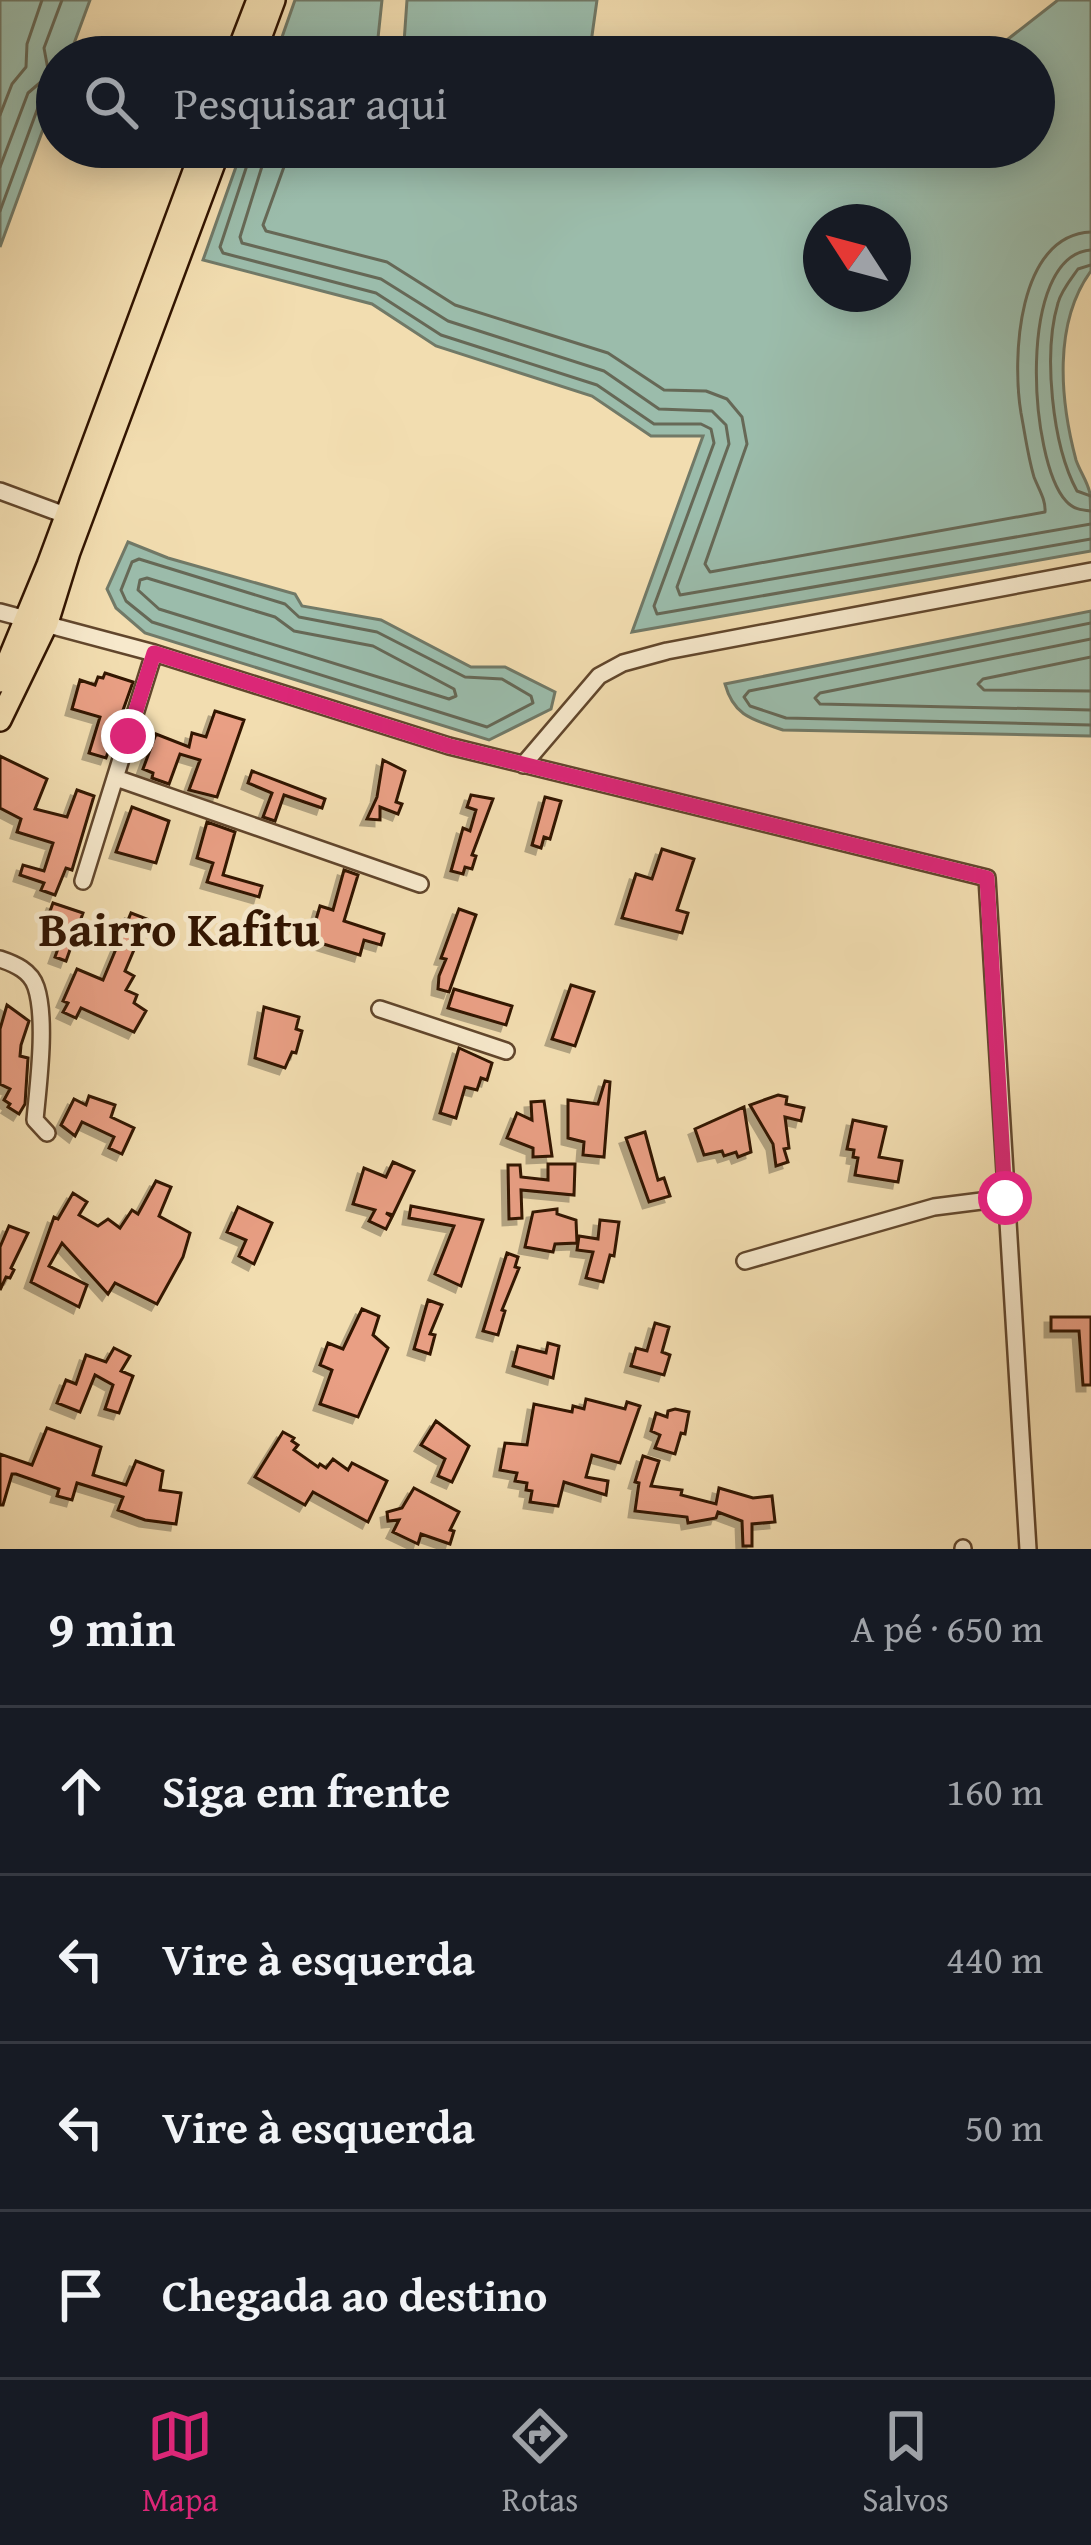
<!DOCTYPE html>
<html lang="pt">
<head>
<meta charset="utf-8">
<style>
  :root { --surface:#171b24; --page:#20242c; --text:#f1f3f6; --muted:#9ea1a6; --line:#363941; --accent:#db2777 }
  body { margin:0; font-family:"Gentium Book Plus",serif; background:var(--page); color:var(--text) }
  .compass { position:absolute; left:803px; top:204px; width:108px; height:108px; border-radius:50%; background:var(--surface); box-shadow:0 6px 30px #0003; rotate:306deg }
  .stop { position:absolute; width:36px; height:36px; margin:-27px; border:9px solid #db2777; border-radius:50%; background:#fff }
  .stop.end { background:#db2777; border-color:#fff; box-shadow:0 3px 12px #0008 }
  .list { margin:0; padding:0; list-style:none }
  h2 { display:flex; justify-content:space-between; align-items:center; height:156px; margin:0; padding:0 48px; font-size:51px }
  h2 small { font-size:39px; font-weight:400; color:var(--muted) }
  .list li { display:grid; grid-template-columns:78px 1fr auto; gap:36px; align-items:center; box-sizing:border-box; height:168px; padding:0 48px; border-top:3px solid var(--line) }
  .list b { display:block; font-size:45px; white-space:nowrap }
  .list em { font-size:39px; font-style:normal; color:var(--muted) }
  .icon { flex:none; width:66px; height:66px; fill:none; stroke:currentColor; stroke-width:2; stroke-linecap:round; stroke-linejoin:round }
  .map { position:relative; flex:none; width:1091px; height:1549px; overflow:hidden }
  .search { position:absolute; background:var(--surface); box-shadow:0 6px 30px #0003; left:36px; right:36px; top:36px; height:132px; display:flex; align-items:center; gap:30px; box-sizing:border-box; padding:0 42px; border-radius:66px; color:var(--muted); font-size:45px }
  .sheet { height:828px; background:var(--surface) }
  nav { display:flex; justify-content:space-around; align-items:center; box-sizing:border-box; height:168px; border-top:3px solid var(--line); background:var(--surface); font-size:33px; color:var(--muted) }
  nav a { display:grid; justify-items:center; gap:6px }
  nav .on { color:var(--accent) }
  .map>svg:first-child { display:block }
  .water { fill:#9bbcab; stroke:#717967; stroke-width:3; fill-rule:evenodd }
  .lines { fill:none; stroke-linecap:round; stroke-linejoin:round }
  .shore { stroke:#666856; stroke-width:3 }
  .building { fill:#e99f84; stroke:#311400; stroke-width:3; filter:url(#shadow) }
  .minor-casing { stroke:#61462c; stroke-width:20 }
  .major-casing { stroke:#311400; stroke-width:26 }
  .minor { stroke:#f7e9cc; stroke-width:15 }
  .major { stroke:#f2ddb0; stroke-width:21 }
  .route { stroke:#db2777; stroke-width:15 }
  .labels { text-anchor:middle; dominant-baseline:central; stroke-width:10; stroke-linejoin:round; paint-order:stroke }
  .quarter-label { font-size:48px; font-weight:bold; fill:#311400; stroke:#f7e9cc }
</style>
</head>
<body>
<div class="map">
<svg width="1091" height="1549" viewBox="0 0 1091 1549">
  <defs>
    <filter id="shadow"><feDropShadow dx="-6" dy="6" stdDeviation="0" flood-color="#0004"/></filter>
  </defs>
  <rect width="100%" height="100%" fill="#f2ddb0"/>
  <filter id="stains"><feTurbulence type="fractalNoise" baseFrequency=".00167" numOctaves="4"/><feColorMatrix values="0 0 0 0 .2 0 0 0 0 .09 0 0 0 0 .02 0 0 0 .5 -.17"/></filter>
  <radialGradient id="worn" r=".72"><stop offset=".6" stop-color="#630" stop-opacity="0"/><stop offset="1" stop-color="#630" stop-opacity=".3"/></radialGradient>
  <!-- water -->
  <path class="water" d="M0,0H90L69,57H57V91L0,247Z
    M295,0H382L376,57H275Z
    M407,0H597L589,57H403Z
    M1058,0H1091V271C1053,323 1060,400 1076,460C1080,472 1088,482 1090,494C1091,511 1091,533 1091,551L632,632L703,436H651L592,396L436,346L372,304L203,260L243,147H1034V57H985ZM821,222H893V294H821Z
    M128,542L168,558L295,594L302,606L381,620L471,667H505L555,692L551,709L489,740L145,633L116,608L107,589Z
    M1091,611V736L783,730C754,720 734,717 725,684Z"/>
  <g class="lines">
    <!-- shore -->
    <path class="shore" d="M0,115L12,84L26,67L27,44L42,0
      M253,147L220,247L223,253L376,293L441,335L597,385L654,424H701L711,429L714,443L654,606L657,614L1091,539
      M268,147L240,237L242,243L381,279L448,321L604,371L659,409L712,411L726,425L729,444L677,587L680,595L1091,524
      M286,147L285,164L263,225L266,231L387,262L455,305L608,353L664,390L706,391L727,399L742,417L747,444L705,564L710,572L1045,512C1046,500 1039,490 1034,477C1028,457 1025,434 1021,413C1012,359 1017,235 1091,232
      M0,167L28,93L49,75L44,48L62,0
      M0,211L40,102L47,94L57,93
      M1091,250C1016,255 1029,461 1066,501C1073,509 1081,510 1091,511
      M1091,265L1078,269C1071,279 1061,291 1058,303C1043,353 1052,445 1077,491L1091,496
      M139,559L285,604L299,617L377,632L465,677L502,679L531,696L533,703L487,727L152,622L126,601L121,590L132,562Z
      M147,578L275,617L294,631L373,646L454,689L456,696L449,699L159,609L138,590L140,580Z
      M1091,623L749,691L744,697L750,706L786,718L1091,725
      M1091,639L820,693L815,698L820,704L1091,710
      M1091,657L983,679L978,684L984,690L1091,691"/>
  </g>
  <!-- building -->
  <path class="building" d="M105,673L133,682L106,758L89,753L100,717L72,709L80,680L95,685L98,677L103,678Z
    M215,711L244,720L217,797L189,790L200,760L180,754L169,784L152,778L153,773L143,769L156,734L189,747L192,733L206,737Z
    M0,756L47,779L35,809L67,817L77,790L94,796L72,870L66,868L55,895L41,890L44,883L20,875L23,865L44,871L53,843L17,832L21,819L0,808Z
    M383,760L405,771L396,802L402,804L398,814L380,807V820L367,819L377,797Z
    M252,771L325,799L322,808L284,795L275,821L263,817L272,793L248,783Z
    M471,795L493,799L472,855L476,856L472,869L465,867L463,874L451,871L463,828L470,831L476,810L467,807Z
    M545,797L561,801L550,839L544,837L541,848L532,845Z
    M132,807L169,821L156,863L116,852Z
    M207,822L235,832L223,875L262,886L259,897L207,882L213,863L197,858Z
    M662,849L694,859L677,910L688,913L682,933L622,918L636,874L652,879Z
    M344,870L358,875L344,921L384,934L381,945L364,940L360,955L310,940L320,906L333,910Z
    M53,903L83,913L66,961L55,957L65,929L46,922Z
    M459,909L476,915L449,992L438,989L439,976L446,959L441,958Z
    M131,913L147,919L125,971L134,976L126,990L137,995L134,1003L146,1011L134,1032L81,1008L76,1018L63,1012L68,1003L63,1001L77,969L103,980Z
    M571,985L594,992L575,1046L552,1039Z
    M454,989L512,1006L506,1025L448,1008Z
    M7,1005L29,1021L21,1045L20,1056L28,1058L25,1104L19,1114L8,1107L10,1104L4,1100L10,1089L0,1084V1029Z
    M264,1007L299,1017L296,1029L302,1031L296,1053L292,1052L285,1068L255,1058Z
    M459,1048L492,1063L487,1080L481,1078L477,1090L465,1087L456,1118L440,1113Z
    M605,1081L610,1082L604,1157L583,1155L584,1142L568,1138V1100L598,1104Z
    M778,1095L787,1097L786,1104L804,1108L801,1121L785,1117L789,1148L784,1149L788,1162L776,1166L773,1144L750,1105Z
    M89,1096L115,1105L111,1117L134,1128L122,1154L109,1148L114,1137L82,1122L75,1136L61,1125L74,1099L86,1105Z
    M544,1101L552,1156L533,1157V1148L507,1138L517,1113L532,1120L531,1102Z
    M744,1107L751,1152L738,1157L736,1152L724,1156L722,1151L704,1155L695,1129Z
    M853,1120L886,1127L879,1157L902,1161L898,1182L855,1175L858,1158L853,1157L854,1150L847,1149Z
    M645,1132L658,1180L664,1178L670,1196L649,1202L626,1138Z
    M393,1162L414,1171L393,1215L386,1213L392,1217L386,1229L369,1221L375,1210L353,1204L364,1168L386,1177Z
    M548,1164H575L574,1195L521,1190L522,1218L509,1219L508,1165H520L521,1177L548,1180Z
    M156,1181L171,1187L159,1216L190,1233L183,1257L157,1304L115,1283L108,1294L62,1243L49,1266L87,1285L79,1307L31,1282L54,1217L58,1219L73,1193L87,1202L79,1215L98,1226L108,1219L120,1228L132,1210L138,1214Z
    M411,1206L483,1220L461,1286L435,1274L454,1226L409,1218Z
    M238,1207L272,1223L254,1264L239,1256L246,1240L227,1232Z
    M557,1209V1214L576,1220L577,1243L555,1244L553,1252L525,1247L533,1212Z
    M600,1220L619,1222L614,1256L610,1255L603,1282L586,1278L593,1252L577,1250L579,1236L598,1239Z
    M9,1226L28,1233L11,1268L14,1270L10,1278L6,1277L0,1290V1247Z
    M507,1253L518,1257L515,1267L519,1268L502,1310L505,1311L498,1335L483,1331Z
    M428,1300L442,1305L430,1334L435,1335L430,1354L414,1349Z
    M362,1309L379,1316L373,1335L388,1348L358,1417L320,1404L332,1370L320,1365L328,1343L343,1349Z
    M1051,1317H1091V1385H1083L1079,1331H1051Z
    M655,1323L669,1327L662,1352L670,1355L664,1375L631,1366L636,1348L647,1351Z
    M548,1343L559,1346L553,1378L513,1366L518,1346L546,1353Z
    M114,1348L130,1356L121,1371L133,1376L119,1413L105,1409L113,1385L95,1375L80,1412L57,1403L66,1380L76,1384L86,1355L106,1362Z
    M586,1399L625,1409L627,1402L640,1406L620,1463L592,1455L586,1477L608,1481L606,1495L564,1482L558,1506L530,1502L532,1491L526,1490L527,1483L515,1481L517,1473L500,1470L505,1443L527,1445L534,1404L572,1412L573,1406L584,1409Z
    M675,1409L689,1412L685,1434L681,1433L675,1454L655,1448L660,1435L651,1431L656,1413L667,1417L668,1411Z
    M436,1421L469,1446L452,1482L438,1476L445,1459L421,1445Z
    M47,1428L101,1447L93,1475L126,1485L136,1461L163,1471L160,1490L181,1493L176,1524L145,1520L118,1510L123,1497L77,1483L72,1500L57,1496L59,1489L16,1474H12L3,1505H0V1454L32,1465Z
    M283,1432L294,1438L292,1441L298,1445L294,1450L318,1467L320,1464L326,1468L333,1459L348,1470L352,1463L387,1481L368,1522L313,1492L305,1505L255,1477Z
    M643,1456L659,1461L651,1486L682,1490L681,1495L716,1504L719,1488L753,1498L772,1496L775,1522L752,1524V1546H743L742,1521L718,1512L716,1518L688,1523L687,1517L635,1511L639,1483L635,1482Z
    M414,1488L459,1512L450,1530L454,1531L450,1544L421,1534L418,1544L393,1532L399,1520L388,1521L387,1512L402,1508Z"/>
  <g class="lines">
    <defs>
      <path id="minor" d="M0,491L65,515
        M0,612L154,653L449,746L987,878L1028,1549
        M523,765L599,676L623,663L667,651L1091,571
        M116,778L420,884
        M83,881L154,653
        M0,959C15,964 31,971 36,987C47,1020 38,1086 35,1120L47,1133
        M380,1009L506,1051
        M745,1261L934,1207L1005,1198
        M963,1549V1548"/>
      <path id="major" d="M236,57L258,0
        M253,57L274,0
        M0,681L48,565L203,147
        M0,720L47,623L69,552L220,147"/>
    </defs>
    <!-- minor casing -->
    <use href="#minor" class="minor-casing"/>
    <!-- major casing -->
    <use href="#major" class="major-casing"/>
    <!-- minor -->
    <use href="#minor" class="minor"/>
    <!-- major -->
    <use href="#major" class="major"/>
  </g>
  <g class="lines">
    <!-- route -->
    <path class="route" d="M128,736L154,653L449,746L987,878L1005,1198"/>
  </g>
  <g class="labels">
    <!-- quarter labels -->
    <g class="quarter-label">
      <text x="179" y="928">Bairro Kafitu</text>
    </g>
  </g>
  <rect width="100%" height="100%" filter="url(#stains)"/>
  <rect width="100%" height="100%" fill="url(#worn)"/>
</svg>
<svg class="compass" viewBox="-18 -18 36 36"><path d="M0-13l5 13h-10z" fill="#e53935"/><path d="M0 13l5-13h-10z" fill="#9ea1a6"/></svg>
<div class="stop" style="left:1005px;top:1198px"></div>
<div class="stop end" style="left:128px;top:736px"></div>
<div class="search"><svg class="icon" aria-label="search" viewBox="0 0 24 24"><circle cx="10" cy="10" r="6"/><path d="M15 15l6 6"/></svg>Pesquisar aqui</div>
</div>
<section class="sheet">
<h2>9 min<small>A pé · 650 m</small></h2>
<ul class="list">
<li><svg class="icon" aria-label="ahead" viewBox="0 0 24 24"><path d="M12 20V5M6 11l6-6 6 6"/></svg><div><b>Siga em frente</b></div><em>160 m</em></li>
<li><svg class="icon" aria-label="left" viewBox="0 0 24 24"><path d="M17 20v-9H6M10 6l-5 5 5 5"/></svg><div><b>Vire à esquerda</b></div><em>440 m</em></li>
<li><svg class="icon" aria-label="left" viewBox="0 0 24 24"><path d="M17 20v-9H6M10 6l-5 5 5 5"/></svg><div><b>Vire à esquerda</b></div><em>50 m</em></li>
<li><svg class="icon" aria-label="arrive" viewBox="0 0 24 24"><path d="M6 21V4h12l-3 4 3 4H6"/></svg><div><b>Chegada ao destino</b></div></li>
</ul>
</section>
<nav>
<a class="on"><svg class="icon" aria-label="map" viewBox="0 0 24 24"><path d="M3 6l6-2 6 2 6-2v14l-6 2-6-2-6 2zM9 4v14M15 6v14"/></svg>Mapa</a>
<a><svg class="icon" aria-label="directions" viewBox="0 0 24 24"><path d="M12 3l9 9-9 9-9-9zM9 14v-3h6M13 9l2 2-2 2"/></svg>Rotas</a>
<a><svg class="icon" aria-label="saved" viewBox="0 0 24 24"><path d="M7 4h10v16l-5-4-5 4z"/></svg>Salvos</a>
</nav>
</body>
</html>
